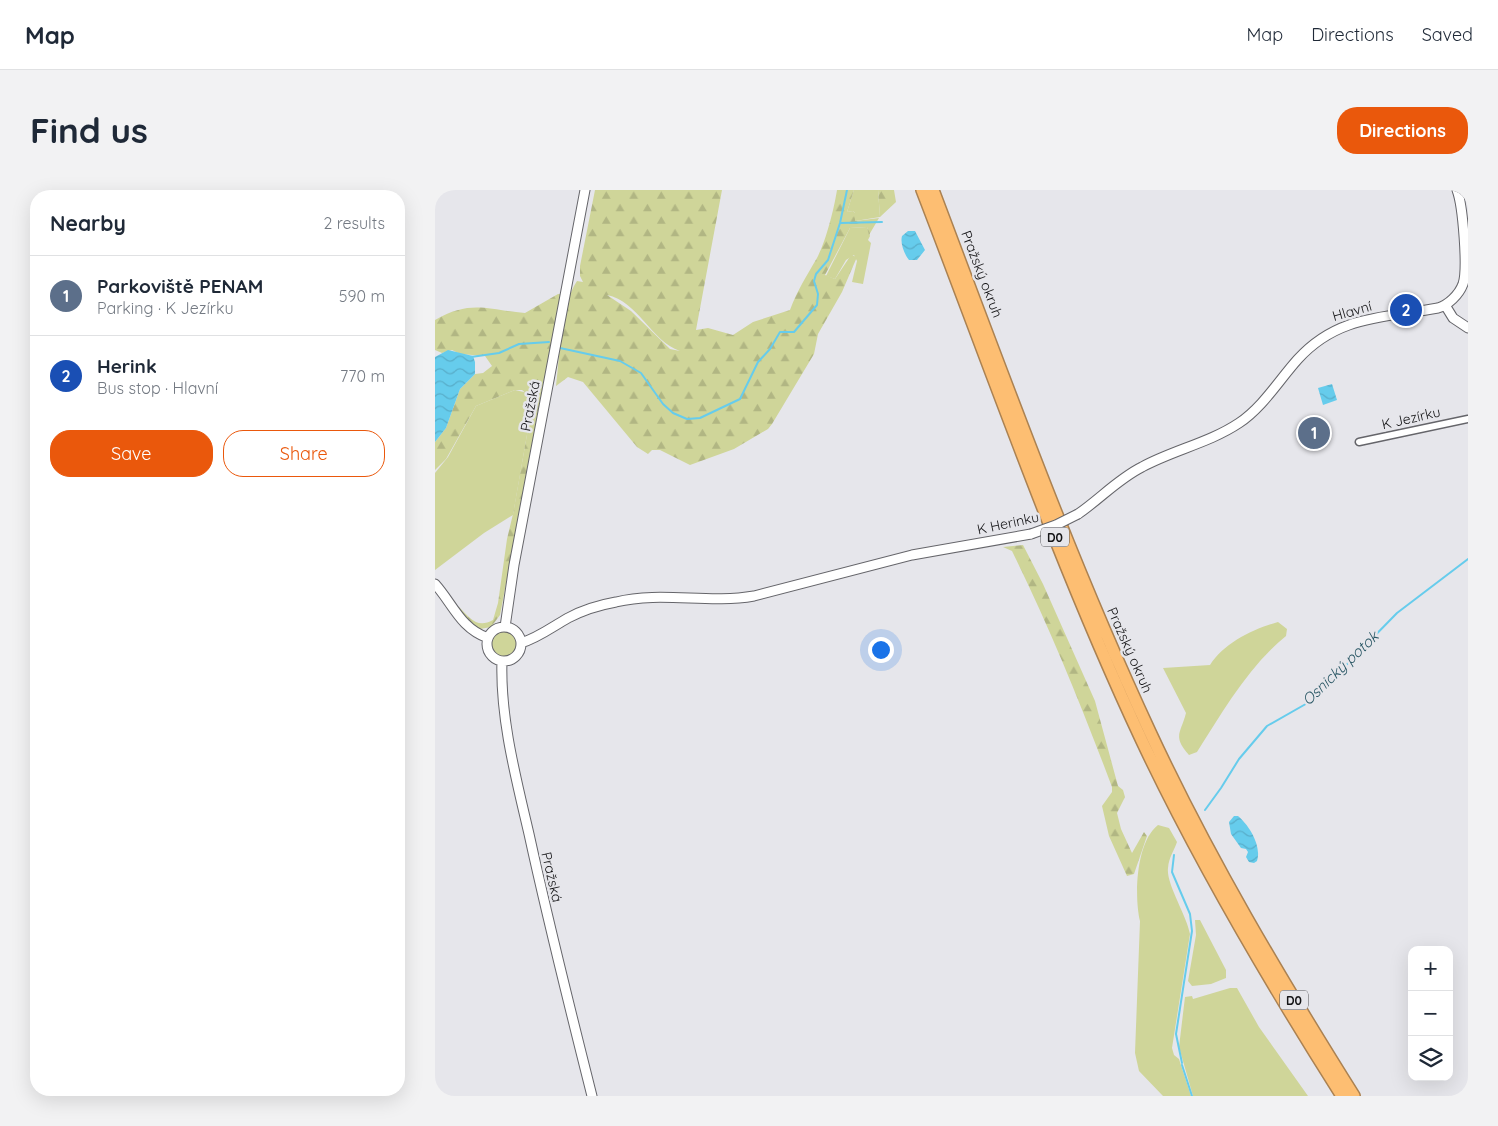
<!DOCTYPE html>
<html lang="en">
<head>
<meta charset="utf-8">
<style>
  :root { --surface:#fff; --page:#f2f2f3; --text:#1f2937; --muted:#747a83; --line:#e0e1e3; --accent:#ea580c }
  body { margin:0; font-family:Quicksand,sans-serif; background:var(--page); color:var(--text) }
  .controls { position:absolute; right:15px; bottom:15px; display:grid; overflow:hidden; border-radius:10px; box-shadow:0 5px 20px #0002 }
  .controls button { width:45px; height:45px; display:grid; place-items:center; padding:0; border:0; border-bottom:1px solid var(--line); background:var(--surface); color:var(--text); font:25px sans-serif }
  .you { position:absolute; left:445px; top:459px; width:18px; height:18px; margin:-12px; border:4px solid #fff; border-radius:50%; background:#1a73e8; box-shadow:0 0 0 8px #1a73e833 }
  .badge { display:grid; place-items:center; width:32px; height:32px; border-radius:50%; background:var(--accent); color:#fff; font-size:16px; font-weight:700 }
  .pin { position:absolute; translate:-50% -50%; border:2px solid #fff; box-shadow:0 1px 5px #0006 }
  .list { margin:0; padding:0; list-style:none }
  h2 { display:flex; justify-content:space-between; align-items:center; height:65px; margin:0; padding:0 20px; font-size:21px }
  h2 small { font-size:16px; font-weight:400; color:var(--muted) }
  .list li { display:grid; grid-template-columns:32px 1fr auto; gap:15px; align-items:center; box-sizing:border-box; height:80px; padding:0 20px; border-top:1px solid var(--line) }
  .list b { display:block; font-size:19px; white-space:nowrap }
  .list p { margin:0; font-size:16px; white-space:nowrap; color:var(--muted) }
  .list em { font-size:16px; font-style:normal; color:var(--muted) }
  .actions { display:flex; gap:10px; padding:15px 20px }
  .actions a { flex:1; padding:11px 0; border:1px solid var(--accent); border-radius:20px; text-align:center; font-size:18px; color:var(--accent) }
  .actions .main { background:var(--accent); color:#fff }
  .icon { flex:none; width:28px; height:28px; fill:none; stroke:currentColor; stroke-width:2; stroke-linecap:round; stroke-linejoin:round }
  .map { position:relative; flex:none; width:1033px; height:906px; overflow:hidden; border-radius:20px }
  header { display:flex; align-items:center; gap:30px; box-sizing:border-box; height:70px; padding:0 25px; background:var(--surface); border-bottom:1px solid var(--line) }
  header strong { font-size:24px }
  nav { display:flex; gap:28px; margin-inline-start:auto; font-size:18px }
  .intro { display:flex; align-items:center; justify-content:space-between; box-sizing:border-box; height:120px; padding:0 30px }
  h1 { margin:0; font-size:35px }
  .button { padding:12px 22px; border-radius:20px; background:var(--accent); color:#fff; font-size:18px; font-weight:700 }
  main { display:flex; gap:30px; padding:0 30px }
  aside { flex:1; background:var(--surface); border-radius:20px; box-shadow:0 5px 20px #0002 }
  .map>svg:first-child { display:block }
  .grass { fill:#cfd599 }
  .forest { fill:url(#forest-firs); fill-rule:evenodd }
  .water { fill:url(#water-waves) }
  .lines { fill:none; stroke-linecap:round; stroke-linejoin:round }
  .stream { stroke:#66ccec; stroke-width:2 }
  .street-casing { stroke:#65656a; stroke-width:9 }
  .secondary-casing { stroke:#65656a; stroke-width:11 }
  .highway-casing { stroke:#ab8252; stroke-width:14 }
  .street { stroke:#fff; stroke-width:6 }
  .secondary { stroke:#fff; stroke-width:9 }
  .highway { stroke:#fdbe72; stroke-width:11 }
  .secondary-bridge-casing { stroke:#65656a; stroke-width:11; stroke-linecap:butt }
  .secondary-bridge { stroke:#fff; stroke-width:9 }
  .labels { text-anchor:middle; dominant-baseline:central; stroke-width:5; stroke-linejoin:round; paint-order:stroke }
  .shield { fill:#e6e6eb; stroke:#535356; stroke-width:1 }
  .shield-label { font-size:12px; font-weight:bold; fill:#141416 }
  .street-label { font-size:14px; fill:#141416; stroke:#e6e6eb }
  .water-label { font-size:15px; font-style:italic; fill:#2a5765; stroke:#e6e6eb }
</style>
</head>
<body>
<header>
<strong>Map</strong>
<nav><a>Map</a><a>Directions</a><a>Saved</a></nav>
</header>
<div class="intro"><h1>Find us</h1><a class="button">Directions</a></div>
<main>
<aside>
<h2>Nearby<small>2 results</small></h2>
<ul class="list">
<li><span class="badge" style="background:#5c6f8a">1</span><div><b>Parkoviště PENAM</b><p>Parking · K Jezírku</p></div><em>590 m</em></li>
<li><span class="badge" style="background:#1a4fb4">2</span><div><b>Herink</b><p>Bus stop · Hlavní</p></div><em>770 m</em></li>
</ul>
<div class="actions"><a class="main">Save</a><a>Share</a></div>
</aside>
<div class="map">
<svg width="1033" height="906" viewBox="0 0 1033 906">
  <defs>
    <pattern id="forest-firs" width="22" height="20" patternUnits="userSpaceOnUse" patternTransform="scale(1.25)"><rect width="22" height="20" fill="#cfd599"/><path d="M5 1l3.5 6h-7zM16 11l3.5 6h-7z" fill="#b1b683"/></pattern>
    <pattern id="water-waves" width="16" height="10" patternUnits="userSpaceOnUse" patternTransform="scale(1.25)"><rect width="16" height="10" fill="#66ccec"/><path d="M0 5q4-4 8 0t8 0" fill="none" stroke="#58aeca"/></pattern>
  </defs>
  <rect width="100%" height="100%" fill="#e6e6eb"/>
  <!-- grass -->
  <path class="grass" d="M419,0H443L445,27L420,31V23L418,21L412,22Z
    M432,37L435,46L433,50L436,53L428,94L417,92L422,71L419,65L411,70L400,89L391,86L415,38Z
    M80,200L93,203L97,216L78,325L49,343L0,380V283L13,267L41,216Z
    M843,432L852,439L851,446C814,476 788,521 762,562L754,565C737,546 746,543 751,523L728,478L775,475C789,453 818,439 843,432Z
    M56 454a13 13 0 1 1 26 0a13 13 0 1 1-26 0Z
    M723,635L734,638L742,652C739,661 734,667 733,678C731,694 751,724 755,744L737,858L739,865L744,869L756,906H728L704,881L700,863L705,731C699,706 701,652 723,635Z
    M760,730H765L791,780V788L776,794L757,796L753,791L761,745Z
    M795,798H802L824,837L873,906H758L744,857L750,807L757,806L758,809Z"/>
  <!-- forest -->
  <path class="forest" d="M160,0H287L261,140L273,138L298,145L318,132L355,120C362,101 372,85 382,68C391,51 399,19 402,0H419L412,22L418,21L420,23V31L444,28L434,45L432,37L415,38L390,85L400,89L416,65L422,67L407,102L383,144L379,164L337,234L333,239L299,259L255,275L225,260H217L213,264L202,257L148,192L133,187L121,196C125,166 125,116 142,91L148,92L145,86V76ZM172,105C203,111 216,151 245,161L235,159L196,121Z
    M443,0H459L461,12L445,27Z
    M123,104H126L65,425L56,437L45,439L30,430L24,421V417C35,428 42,439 58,430L63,413L72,349L78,324L97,216V208L87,200H80L41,216L11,269L0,280V252L11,238L25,199L40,184L48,183L57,176L50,166L25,164L17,160L7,163L0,160V130C36,109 53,120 90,123Z
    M588,355L608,394L660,511L683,596L688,600L690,607L682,623L686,639L697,663L709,642L712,646L699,684L692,686L674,646L667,616L677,602V597C647,517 615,438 577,361L568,357Z"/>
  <!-- water -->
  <path class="water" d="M473,41H480L490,60L482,70H474C469,64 465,53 467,46Z
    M13,160L38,166L40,172V184L25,199L11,238L0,252V167Z
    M897,194L902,210L888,215L883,198Z
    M799,626H803C814,635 827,656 822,671L819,673L814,672L811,667L813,662L811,659L806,658L796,644L794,632Z"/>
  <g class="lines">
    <!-- stream -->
    <path class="stream" d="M405,33L447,32
      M125,158L185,171L206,183L228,214L238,223L252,229L265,228L305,209L323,172L335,159L345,142H359L382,115L383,104L379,91L381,84L393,70L405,33L412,0
      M36,167L64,163L84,154L114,152
      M770,620L786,598L804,569L832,536L876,511L962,423L1033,369
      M739,665L737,682L755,724L757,741L741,844L747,873
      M747,875L757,906"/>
    <defs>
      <path id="street" d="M924,252L1033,229"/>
      <path id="secondary" d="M1010,115L1018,128L1033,138
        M643,324C665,309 683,289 707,277C738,260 774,253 804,233C828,217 844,190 863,169C903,125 949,128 1003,118C1013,115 1024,105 1028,94C1033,79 1028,16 1022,0
        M0,394C18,414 25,438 53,448
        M52 454a17 17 0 1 1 34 0a17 17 0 1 1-34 0Z
        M70,437L79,375L150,0
        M86,453C103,448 117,437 133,428C148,420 164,415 181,412C226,401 273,414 319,406L477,365L596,344
        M67,471C65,528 81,588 94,644C113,731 135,819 157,906"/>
      <path id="highway" d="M487,0C558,184 623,372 707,551C765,674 834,791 907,906
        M498,0C567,182 633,366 715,542C774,669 845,788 919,906"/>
    </defs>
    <!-- street casing -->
    <use href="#street" class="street-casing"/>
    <!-- secondary casing -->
    <use href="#secondary" class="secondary-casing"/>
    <!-- highway casing -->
    <use href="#highway" class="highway-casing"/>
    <!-- street -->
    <use href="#street" class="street"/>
    <!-- secondary -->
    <use href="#secondary" class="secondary"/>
    <!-- highway -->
    <use href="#highway" class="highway"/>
    <defs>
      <path id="secondary-bridge" d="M596,344L621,335L643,324"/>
    </defs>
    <!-- secondary-bridge casing -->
    <use href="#secondary-bridge" class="secondary-bridge-casing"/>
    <!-- secondary-bridge -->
    <use href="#secondary-bridge" class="secondary-bridge"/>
  </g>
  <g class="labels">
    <!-- shield labels -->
    <g class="shield">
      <rect x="606" y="337.5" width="28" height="19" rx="4"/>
      <rect x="845" y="800.5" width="28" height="19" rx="4"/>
    </g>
    <g class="shield-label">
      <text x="620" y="347">D0</text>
      <text x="859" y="810">D0</text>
    </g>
    <!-- street labels -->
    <g class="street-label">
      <text transform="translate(547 84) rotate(69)">Pražský okruh</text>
      <text transform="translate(917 121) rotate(-16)">Hlavní</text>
      <text transform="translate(95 216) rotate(-79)">Pražská</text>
      <text transform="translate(976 228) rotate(-13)">K Jezírku</text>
      <text transform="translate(573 333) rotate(-12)">K Herinku</text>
      <text transform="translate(695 460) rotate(66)">Pražský okruh</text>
      <text transform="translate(117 687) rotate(77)">Pražská</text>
    </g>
    <!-- water labels -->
    <g class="water-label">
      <text transform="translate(905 478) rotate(-44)">Osnický potok</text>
    </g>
  </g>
</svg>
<div class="controls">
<button>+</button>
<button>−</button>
<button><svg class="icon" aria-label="layers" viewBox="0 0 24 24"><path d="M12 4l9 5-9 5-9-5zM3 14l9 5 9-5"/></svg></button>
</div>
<div class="you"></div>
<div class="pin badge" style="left:879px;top:243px;background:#5c6f8a">1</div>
<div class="pin badge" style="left:971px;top:120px;background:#1a4fb4">2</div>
</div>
</main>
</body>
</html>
